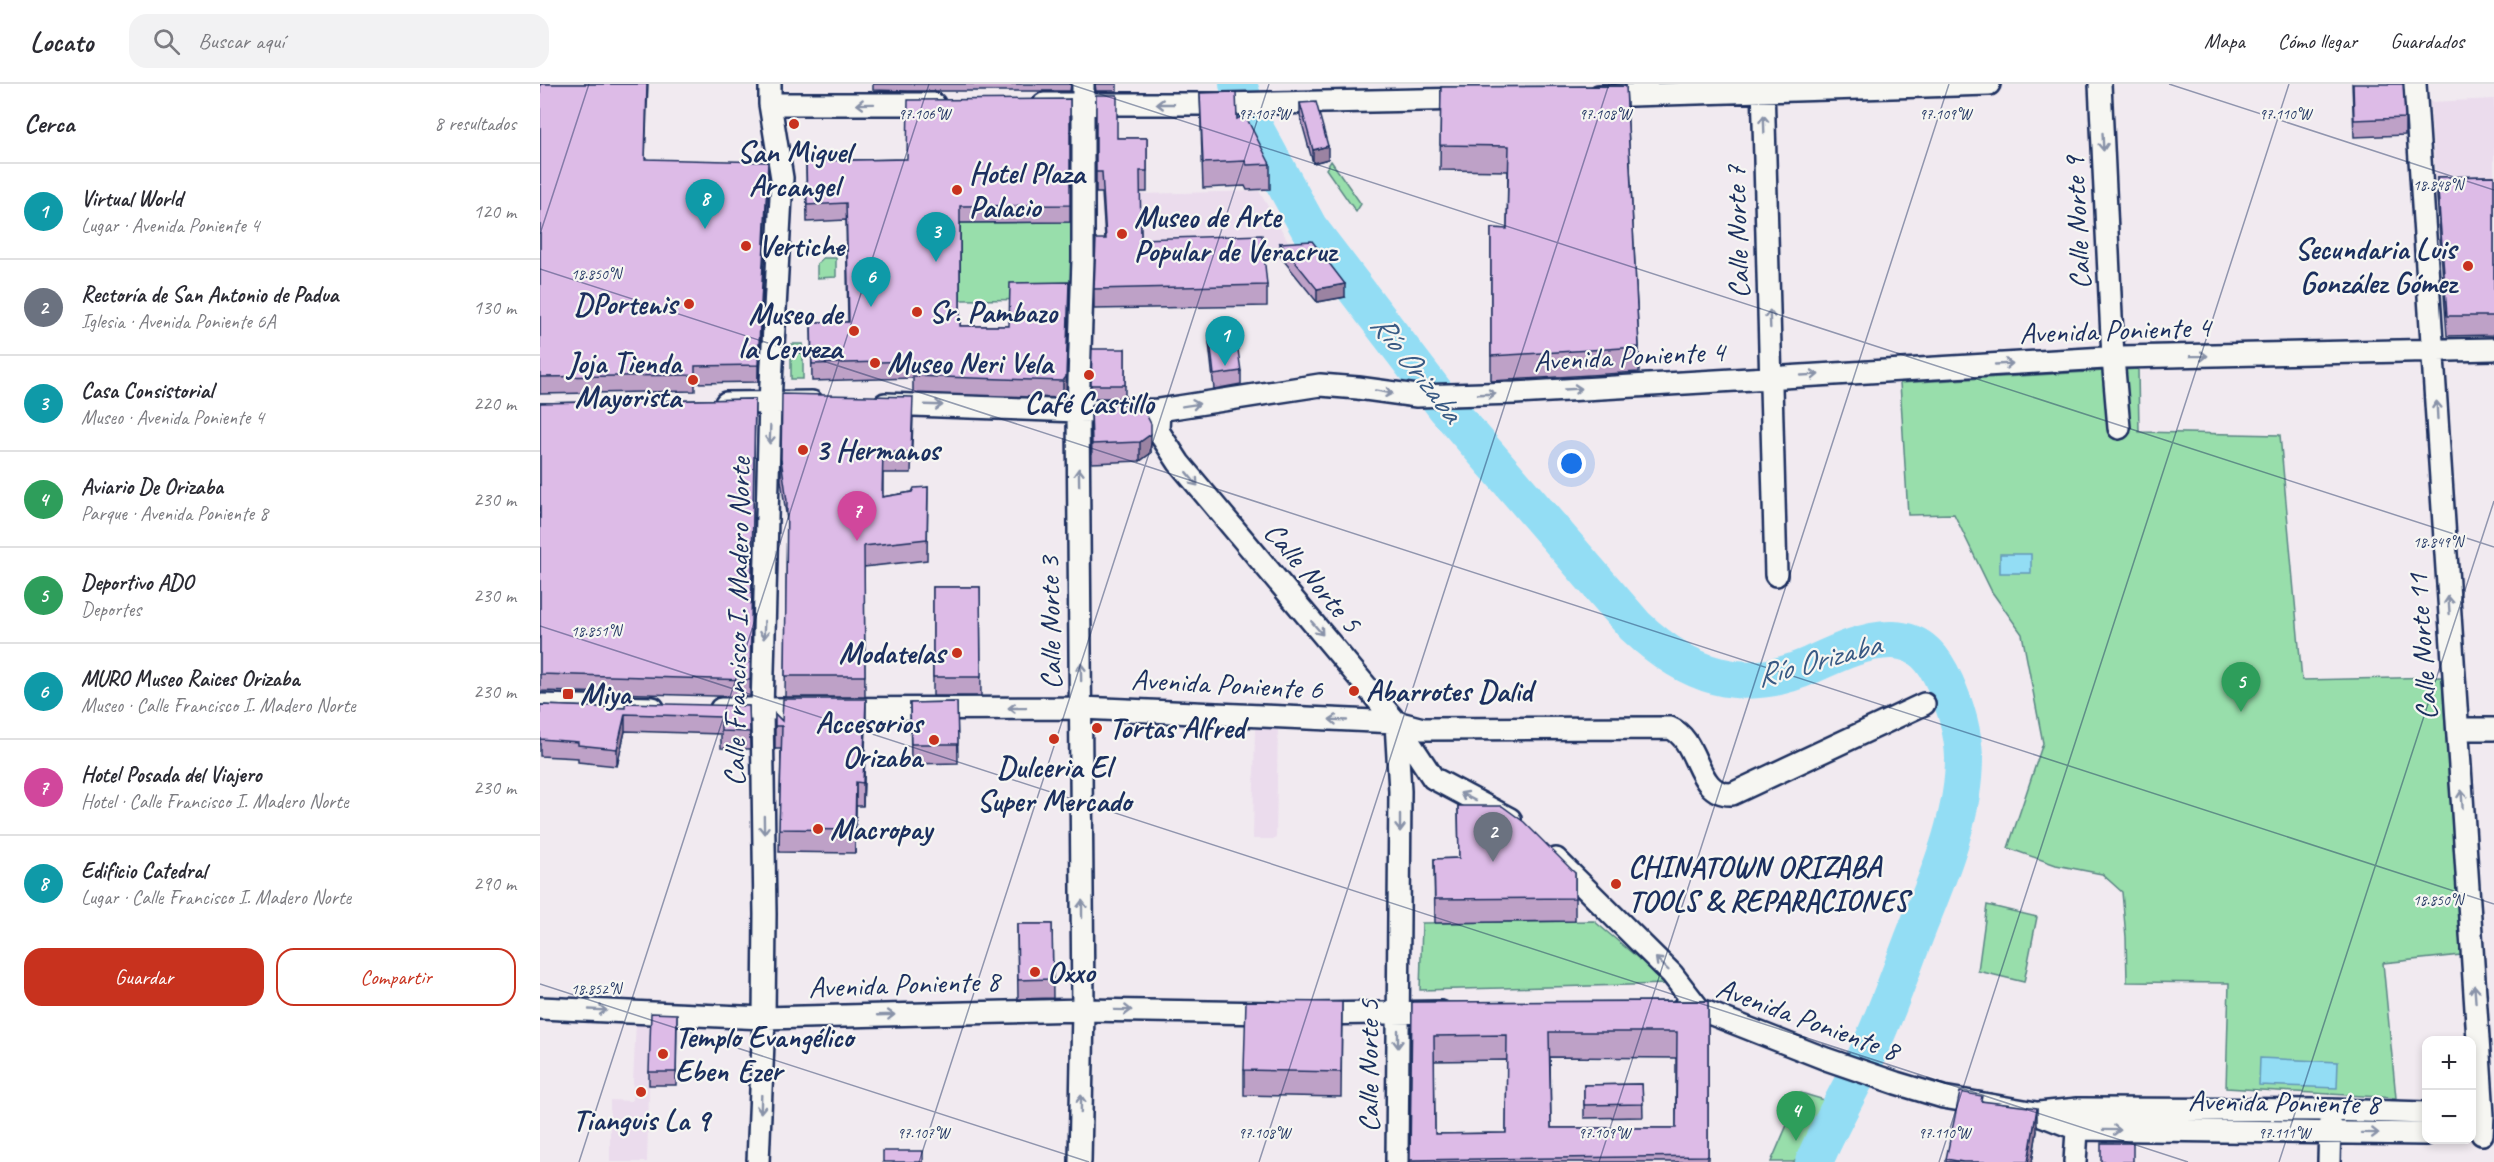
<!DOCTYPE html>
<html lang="es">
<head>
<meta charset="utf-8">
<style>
  :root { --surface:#fff; --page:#f2f2f3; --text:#2b2b33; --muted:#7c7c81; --line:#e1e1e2; --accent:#c8321e }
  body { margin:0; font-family:Caveat,sans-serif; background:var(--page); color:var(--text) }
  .controls { position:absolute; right:18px; bottom:18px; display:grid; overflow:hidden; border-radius:12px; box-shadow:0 3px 9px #0003 }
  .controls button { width:54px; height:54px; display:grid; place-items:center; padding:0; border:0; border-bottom:2px solid var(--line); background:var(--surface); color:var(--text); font:30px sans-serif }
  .you { position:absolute; left:1032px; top:380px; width:21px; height:21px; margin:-15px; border:4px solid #fff; border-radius:50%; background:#1a73e8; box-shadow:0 0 0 9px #1a73e833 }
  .badge { display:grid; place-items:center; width:39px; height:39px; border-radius:50%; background:var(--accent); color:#fff; font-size:20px; font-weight:700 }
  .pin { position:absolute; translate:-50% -50px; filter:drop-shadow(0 2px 3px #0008) }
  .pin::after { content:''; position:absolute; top:32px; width:21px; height:18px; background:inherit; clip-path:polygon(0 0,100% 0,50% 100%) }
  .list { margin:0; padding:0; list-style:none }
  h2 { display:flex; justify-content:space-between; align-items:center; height:78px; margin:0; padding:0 24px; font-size:26px }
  h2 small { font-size:20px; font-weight:400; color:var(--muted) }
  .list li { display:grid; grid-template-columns:39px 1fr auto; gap:18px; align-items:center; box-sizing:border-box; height:96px; padding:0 24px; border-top:2px solid var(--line) }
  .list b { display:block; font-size:22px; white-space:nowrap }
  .list p { margin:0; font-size:20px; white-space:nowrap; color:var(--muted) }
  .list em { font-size:20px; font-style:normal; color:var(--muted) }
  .actions { display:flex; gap:12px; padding:18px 24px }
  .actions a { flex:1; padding:14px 0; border:2px solid var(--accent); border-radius:18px; text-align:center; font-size:21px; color:var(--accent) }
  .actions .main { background:var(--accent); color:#fff }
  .icon { flex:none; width:33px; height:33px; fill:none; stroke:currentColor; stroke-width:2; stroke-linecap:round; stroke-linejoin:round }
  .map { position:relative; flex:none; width:1954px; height:1078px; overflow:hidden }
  header { display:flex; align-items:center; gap:36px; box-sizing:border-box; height:84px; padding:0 30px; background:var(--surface); border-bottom:2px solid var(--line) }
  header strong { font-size:28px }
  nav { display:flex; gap:33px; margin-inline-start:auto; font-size:21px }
  .search { width:420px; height:54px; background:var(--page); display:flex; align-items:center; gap:15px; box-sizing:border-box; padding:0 21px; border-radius:18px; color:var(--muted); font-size:22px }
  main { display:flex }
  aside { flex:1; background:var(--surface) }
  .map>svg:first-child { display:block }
  .built { fill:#ebdced }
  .green { fill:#98deab; stroke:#5a8684; stroke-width:1.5 }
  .water { fill:#93ddf4; stroke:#6397b8; stroke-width:1.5 }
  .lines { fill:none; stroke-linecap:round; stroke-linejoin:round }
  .river { stroke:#93ddf4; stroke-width:38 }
  .minor-casing { stroke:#1b2f5e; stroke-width:26 }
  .minor { stroke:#f6f6f2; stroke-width:21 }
  .wall { fill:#bea1c7; stroke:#1b2f5e; stroke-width:1.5; fill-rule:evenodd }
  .shaded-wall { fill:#9b83a2; stroke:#1b2f5e; stroke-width:1.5 }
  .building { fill:#ddbbe7; stroke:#1b2f5e; stroke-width:1.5; fill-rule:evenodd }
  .oneway { stroke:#8892a8 }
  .ticks { fill:none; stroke:#1b2f5e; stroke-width:1.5; stroke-opacity:0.45 }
  .poi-dot { fill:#c8321e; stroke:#f6f6f2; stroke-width:2 }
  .labels { text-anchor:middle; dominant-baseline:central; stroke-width:4.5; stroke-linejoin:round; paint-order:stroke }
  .poi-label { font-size:30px; font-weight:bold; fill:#1b2f5e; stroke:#f6f6f2; text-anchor:start }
  .street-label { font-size:30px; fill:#1b2f5e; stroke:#f6f6f2 }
  .water-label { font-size:32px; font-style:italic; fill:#395a84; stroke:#f6f6f2 }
  .ticks-label { font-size:15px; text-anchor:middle; fill:#1b2f5e; stroke:#f6f6f2; stroke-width:4.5; stroke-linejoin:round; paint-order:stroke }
</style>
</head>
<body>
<header>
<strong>Locato</strong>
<div class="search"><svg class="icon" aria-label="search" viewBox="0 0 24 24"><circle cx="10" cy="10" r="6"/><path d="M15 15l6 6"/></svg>Buscar aquí</div>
<nav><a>Mapa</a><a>Cómo llegar</a><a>Guardados</a></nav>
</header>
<main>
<aside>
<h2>Cerca<small>8 resultados</small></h2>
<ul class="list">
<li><span class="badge" style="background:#0f9aa8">1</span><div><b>Virtual World</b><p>Lugar · Avenida Poniente 4</p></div><em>120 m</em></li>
<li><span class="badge" style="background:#6b7280">2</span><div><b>Rectoría de San Antonio de Padua</b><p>Iglesia · Avenida Poniente 6A</p></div><em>130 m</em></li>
<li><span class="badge" style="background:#0f9aa8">3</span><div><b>Casa Consistorial</b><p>Museo · Avenida Poniente 4</p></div><em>220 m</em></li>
<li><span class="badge" style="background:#2e9e5b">4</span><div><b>Aviario De Orizaba</b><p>Parque · Avenida Poniente 8</p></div><em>230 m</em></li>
<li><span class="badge" style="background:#2e9e5b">5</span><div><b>Deportivo ADO</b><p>Deportes</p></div><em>230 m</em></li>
<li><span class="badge" style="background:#0f9aa8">6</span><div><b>MURO Museo Raices Orizaba</b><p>Museo · Calle Francisco I. Madero Norte</p></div><em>230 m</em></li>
<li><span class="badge" style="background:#d1479c">7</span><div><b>Hotel Posada del Viajero</b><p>Hotel · Calle Francisco I. Madero Norte</p></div><em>230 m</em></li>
<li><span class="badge" style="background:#0f9aa8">8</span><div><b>Edificio Catedral</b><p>Lugar · Calle Francisco I. Madero Norte</p></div><em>290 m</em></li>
</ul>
<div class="actions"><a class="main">Guardar</a><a>Compartir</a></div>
</aside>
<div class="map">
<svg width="1954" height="1078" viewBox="0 0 1954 1078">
  <rect width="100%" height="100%" fill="#f1eaf0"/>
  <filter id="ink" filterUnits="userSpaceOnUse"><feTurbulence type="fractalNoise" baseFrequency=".0167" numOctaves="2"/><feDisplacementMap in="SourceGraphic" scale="12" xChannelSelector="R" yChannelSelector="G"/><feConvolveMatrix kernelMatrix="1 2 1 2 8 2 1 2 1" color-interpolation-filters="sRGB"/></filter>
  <g filter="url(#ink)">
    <!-- built -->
    <path class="built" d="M1954,15V251L1907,252L1890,18Z
      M719,107L756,171L601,176L600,110Z
      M715,641H738L736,755H713Z
      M96,938L111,939L107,1078H70V1016L92,1017Z"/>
    <!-- green -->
    <path class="green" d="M791,77L821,120L816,128L786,85Z
      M531,138V215L420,216V139Z
      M283,174H296V193L277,194V180Z
      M251,260H263V295H251Z
      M1598,285L1599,348L1740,351L1762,596L1902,593L1921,871L1843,879L1856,1014L1686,1004L1689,899L1587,898L1586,853L1582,808L1562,790L1516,781L1468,764L1503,659L1482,550L1452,508L1414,430L1368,431L1360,299Z
      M1447,821L1497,833L1484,898L1438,887Z
      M1054,837L1129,900L880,906L882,839Z
      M1261,1009L1288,1017L1290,1037L1254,1078H1231Z"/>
    <!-- water -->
    <path class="water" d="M1460,470H1491V489H1460Z
      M1720,974L1798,978L1797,1004L1719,1001Z"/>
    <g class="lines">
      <!-- river -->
      <path class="river" d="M698,0L710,36L769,144L905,322L1095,542C1148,592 1202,612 1271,581C1295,570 1326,555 1353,556C1381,557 1395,576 1405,599C1415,621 1423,649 1424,673C1424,731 1401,786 1380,838C1362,883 1347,929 1326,973C1309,1008 1289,1042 1274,1078"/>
      <defs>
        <path id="minor" d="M1223,0L1236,491
          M1560,0L1573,274L1579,344
          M1875,0L1943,1031L1942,1050
          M1059,12L1449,0
          M230,20H394
          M504,20H683L928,15
          M186,319L272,318
          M345,320L538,327L619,326L780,301L818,304L877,312L975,309L1582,273L1954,265
          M619,326L618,347L639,379L856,638L893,694L970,735
          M0,621L113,624
          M181,625L541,624L856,638L883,645L1130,644C1160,656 1155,712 1192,710L1384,620
          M856,639L860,707L857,1078
          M1918,645H1954
          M1016,775L1132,890L1159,925
          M0,924L224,934L543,926L733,929
          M1142,925H1159L1286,975L1356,999L1403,1013L1496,1029L1537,1045L1886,1050
          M773,930L901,928
          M1499,1029L1538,1025L1790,1026L1886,1029
          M218,1078L224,934L225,830L222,626L230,318L242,94L230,20V0
          M540,1078L543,926L538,327L543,175V0
          M1535,1078L1538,1031
          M1789,1078L1790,1037"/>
      </defs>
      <!-- minor casing -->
      <use href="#minor" class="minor-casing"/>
      <!-- minor -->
      <use href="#minor" class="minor"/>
    </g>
    <!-- wall -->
    <path class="wall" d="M0,0H108L105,75L228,95L218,298L155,299V307L0,310Z
      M333,0H531L530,7H368L333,6Z
      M555,0H577V7H556Z
      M1812,0L1865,34V51L1814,53Z
      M1086,2L1099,263V288L951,297V144L967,145L968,87L900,86L901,3Z
      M660,9L697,35L730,80V105L707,106L705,102L663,104Z
      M556,11L577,54H607V108H600L601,155L727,201V222L554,225V205L565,155L562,109H556Z
      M530,15V138L420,139V242H469L529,215L526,310L523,314L373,309V294L272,297L271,238H308L306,136L267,138L266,77L367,75Z
      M760,19L788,75L773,79L760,32Z
      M1954,92V251L1907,252L1897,112V93Z
      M740,159L805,213L777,218L740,172Z
      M669,246L701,287V300L674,305L669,259Z
      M585,265V314H551V301Z
      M215,315L210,613L0,607V319Z
      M551,322L606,328L611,369L600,377L552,379Z
      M373,334L371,389H343V413L372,408L388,403L387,476L324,483L325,613H245L247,436L241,396V375Z
      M393,503H440L441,612H393Z
      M417,618L418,679L371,680L370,619Z
      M0,621L85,624L209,622L210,665L181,664V650L85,647L77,682L38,678V674L0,672Z
      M235,630L242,637L326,638L323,722H316L315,769L239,768L241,665H235Z
      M918,722L1035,789V837L895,839L894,775L919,774Z
      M477,840H512L513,914L478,915Z
      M1168,917V1078H870L872,918ZM1010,973L1136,974V1044H1011ZM967,976L966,1049L895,1050L894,977Z
      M802,918L801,1013L704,1011V986Z
      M137,930L136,1001H109V988Z
      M1102,1000L1103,1033L1044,1034V1001Z
      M1442,1017L1497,1047L1492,1078H1406V1075Z"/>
    <!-- shaded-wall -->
    <path class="shaded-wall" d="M788,62V75L773,79V66Z
      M228,78V95L218,298V281Z
      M529,198L526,310L523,314V297Z
      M805,200V213L777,218V205Z
      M611,350V369L600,377V358Z
      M326,615V638L323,722V699Z
      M85,630V647L77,682V665Z
      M316,698V722L315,769V746Z
      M1497,1024V1047L1492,1078H1488Z"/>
    <!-- building -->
    <path class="building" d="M0,0H107L105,75L228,78L218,281L155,282V291L0,293Z
      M1813,0H1863L1865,34L1814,36Z
      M1086,2L1099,263L951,272V144L967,145L969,62L900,61L901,3Z
      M696,8L697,35L705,31L730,80L707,81L705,77L663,79L660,9Z
      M556,11H577V54H607V87H600L601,155L722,151L727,201L554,205L556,155H566L562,88H556Z
      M530,15V121L420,122V242H469L470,199L529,198L526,293L523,297L373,292L374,277L272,280L271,238H309L306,119L267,121L266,77L367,75L368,16Z
      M776,18L788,62L773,66L760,19Z
      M1954,92V232H1907L1897,93Z
      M772,157L805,200L777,205L740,159Z
      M695,245L701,287L674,291L669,246Z
      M552,265H585V301H551Z
      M242,310L373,313L371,368H343L342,413L372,408L374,404L388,403L387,455L324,462L325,592H245L247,417L241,375Z
      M215,315L210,596L0,590V319Z
      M553,320H606L605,328L611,340V350L600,358L552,360L551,322Z
      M393,503H440L441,593H393Z
      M243,615H326L323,699L316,698L315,746L239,745L242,642H235V630L242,637Z
      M417,618L418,660H371L370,619Z
      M85,619L209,622L210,648L181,647V633L85,630L77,665L38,661V658L0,655V621L85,624Z
      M918,722H962L984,738L1035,789V814L895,815L894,775L919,774Z
      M477,840H512L513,895L478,896Z
      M706,917L802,918L801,988L704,986Z
      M1168,917V1072L870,1076L872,918ZM1009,948H1137L1136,1044H1011ZM967,951L966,1049L895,1050L894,952Z
      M111,929L137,930L136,988H109Z
      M1102,1000L1103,1020L1044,1021V1001Z
      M1420,1008L1442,1012L1441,1017L1497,1024L1488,1078H1423L1406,1075Z
      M1561,1059H1593V1078H1561Z
      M343,1067H383V1078H343Z"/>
    <!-- one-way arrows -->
    <defs><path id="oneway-shaft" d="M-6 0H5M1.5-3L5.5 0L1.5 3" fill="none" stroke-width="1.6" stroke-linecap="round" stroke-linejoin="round" transform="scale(1.5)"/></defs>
    <g class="oneway">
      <use href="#oneway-shaft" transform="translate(325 20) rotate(179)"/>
      <use href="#oneway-shaft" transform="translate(625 20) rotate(180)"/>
      <use href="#oneway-shaft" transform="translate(1224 40) rotate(-92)"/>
      <use href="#oneway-shaft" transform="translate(1563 58) rotate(87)"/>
      <use href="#oneway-shaft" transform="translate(1230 235) rotate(-92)"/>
      <use href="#oneway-shaft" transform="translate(1659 272) rotate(-1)"/>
      <use href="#oneway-shaft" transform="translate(1464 280) rotate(-3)"/>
      <use href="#oneway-shaft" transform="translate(1270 291) rotate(-3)"/>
      <use href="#oneway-shaft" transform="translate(1033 305) rotate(-3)"/>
      <use href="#oneway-shaft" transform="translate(844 308) rotate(10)"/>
      <use href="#oneway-shaft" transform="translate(947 310) rotate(-2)"/>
      <use href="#oneway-shaft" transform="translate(394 321) rotate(2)"/>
      <use href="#oneway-shaft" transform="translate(651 321) rotate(-9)"/>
      <use href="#oneway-shaft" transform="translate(1897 326) rotate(-93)"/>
      <use href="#oneway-shaft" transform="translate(230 351) rotate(92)"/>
      <use href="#oneway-shaft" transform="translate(539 393) rotate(-91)"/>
      <use href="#oneway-shaft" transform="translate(652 395) rotate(50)"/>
      <use href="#oneway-shaft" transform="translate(1909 521) rotate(-94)"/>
      <use href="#oneway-shaft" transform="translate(777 544) rotate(50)"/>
      <use href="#oneway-shaft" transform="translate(224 546) rotate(92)"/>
      <use href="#oneway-shaft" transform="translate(541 588) rotate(-91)"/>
      <use href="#oneway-shaft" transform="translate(477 624) rotate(180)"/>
      <use href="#oneway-shaft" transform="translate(798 636) rotate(-177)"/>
      <use href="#oneway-shaft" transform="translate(928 713) rotate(-153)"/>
      <use href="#oneway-shaft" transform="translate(1922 715) rotate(-94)"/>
      <use href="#oneway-shaft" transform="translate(860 739) rotate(90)"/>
      <use href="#oneway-shaft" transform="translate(224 741) rotate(89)"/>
      <use href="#oneway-shaft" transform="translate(542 825) rotate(-90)"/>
      <use href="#oneway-shaft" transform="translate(1122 880) rotate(-136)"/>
      <use href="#oneway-shaft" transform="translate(1935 910) rotate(-94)"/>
      <use href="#oneway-shaft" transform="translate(58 926) rotate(3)"/>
      <use href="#oneway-shaft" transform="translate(583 926) rotate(1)"/>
      <use href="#oneway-shaft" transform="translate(346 931) rotate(-2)"/>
      <use href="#oneway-shaft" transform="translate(858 955) rotate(90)"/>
      <use href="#oneway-shaft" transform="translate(221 1020) rotate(92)"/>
      <use href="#oneway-shaft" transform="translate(541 1020) rotate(-89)"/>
      <use href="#oneway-shaft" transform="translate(1572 1046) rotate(1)"/>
      <use href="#oneway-shaft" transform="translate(1830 1049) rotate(1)"/>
    </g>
  </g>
  <!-- ticks -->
  <path class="ticks" d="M529,0L1954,463M1629,0L1954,106M0,150L49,0M0,185L1954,820M0,542L1648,1078M0,900L549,1078M39,1078L389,0M379,1078L729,0M719,1078L1069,0M1059,1078L1409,0M1399,1078L1749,0M1739,1078L1954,417"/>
  <!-- markers -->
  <g class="poi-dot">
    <circle cx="254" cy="40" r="6"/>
    <circle cx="417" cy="106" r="6"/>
    <circle cx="582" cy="150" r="6"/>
    <circle cx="206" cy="162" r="6"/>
    <circle cx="1928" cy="182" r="6"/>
    <circle cx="149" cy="220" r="6"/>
    <circle cx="377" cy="228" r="6"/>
    <circle cx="314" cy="247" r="6"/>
    <circle cx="335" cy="279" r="6"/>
    <circle cx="549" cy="291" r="6"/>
    <circle cx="153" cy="296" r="6"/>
    <circle cx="263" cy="366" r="6"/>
    <circle cx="417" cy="569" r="6"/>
    <circle cx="814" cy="607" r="6"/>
    <rect x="22" y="604" width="12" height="12" rx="3"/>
    <circle cx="557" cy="644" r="6"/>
    <circle cx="514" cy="655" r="6"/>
    <circle cx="394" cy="656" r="6"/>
    <circle cx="278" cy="745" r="6"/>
    <circle cx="1076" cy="800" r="6"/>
    <circle cx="495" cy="888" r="6"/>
    <circle cx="123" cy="970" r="6"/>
    <circle cx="101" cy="1008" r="6"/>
  </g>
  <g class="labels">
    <!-- poi labels -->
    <g class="poi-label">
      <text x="254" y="68" text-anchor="middle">San Miguel<tspan x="254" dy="34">Arcangel</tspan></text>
      <text x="429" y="89">Hotel Plaza<tspan x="429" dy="34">Palacio</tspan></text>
      <text x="594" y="133">Museo de Arte<tspan x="594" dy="34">Popular de Veracruz</tspan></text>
      <text x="218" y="162">Vertiche</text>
      <text x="1916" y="165" text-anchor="end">Secundaria Luis<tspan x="1916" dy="34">González Gómez</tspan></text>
      <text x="137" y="220" text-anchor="end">DPortenis</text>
      <text x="389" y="228">Sr. Pambazo</text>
      <text x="302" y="230" text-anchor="end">Museo de<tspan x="302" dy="34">la Cerveza</tspan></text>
      <text x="141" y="279" text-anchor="end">Joja Tienda<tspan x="141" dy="34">Mayorista</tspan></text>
      <text x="347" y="279">Museo Neri Vela</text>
      <text x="549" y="319" text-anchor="middle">Café Castillo</text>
      <text x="275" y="366">3 Hermanos</text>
      <text x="405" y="569" text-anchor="end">Modatelas</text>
      <text x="826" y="607">Abarrotes Dalid</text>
      <text x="40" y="610">Miya</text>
      <text x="382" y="639" text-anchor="end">Accesorios<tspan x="382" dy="34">Orizaba</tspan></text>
      <text x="569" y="644">Tortas Alfred</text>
      <text x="514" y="683" text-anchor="middle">Dulceria El<tspan x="514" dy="34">Super Mercado</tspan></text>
      <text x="290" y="745">Macropay</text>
      <text x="1088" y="783">CHINATOWN ORIZABA<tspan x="1088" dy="34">TOOLS &amp; REPARACIONES</tspan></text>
      <text x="507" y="888">Oxxo</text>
      <text x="135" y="953">Templo Evangélico<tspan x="135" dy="34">Eben Ezer</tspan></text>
      <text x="101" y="1036" text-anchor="middle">Tianguis La 9</text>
    </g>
    <!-- street labels -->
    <g class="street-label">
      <text transform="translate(1537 139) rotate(-93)">Calle Norte 9</text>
      <text transform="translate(1197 148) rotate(-92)">Calle Norte 7</text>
      <text transform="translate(1575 246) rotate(-2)">Avenida Poniente 4</text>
      <text transform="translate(1089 272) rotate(-3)">Avenida Poniente 4</text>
      <text transform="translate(773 493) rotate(50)">Calle Norte 5</text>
      <text transform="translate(197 538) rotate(-89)">Calle Francisco I. Madero Norte</text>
      <text transform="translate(510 539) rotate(-91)">Calle Norte 3</text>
      <text transform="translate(1882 563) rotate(-94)">Calle Norte 11</text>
      <text transform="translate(687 600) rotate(3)">Avenida Poniente 6</text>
      <text transform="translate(364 900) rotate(-2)">Avenida Poniente 8</text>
      <text transform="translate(1268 935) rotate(20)">Avenida Poniente 8</text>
      <text transform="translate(828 982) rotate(-90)">Calle Norte 5</text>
      <text transform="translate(1744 1018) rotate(1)">Avenida Poniente 8</text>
    </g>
    <!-- water labels -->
    <g class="water-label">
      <text transform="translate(877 284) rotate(52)">Río Orizaba</text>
      <text transform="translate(1278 576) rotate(-15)">Río Orizaba</text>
    </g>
  </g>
  <g class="ticks-label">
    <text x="384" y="35">97.106°W</text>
    <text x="724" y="35">97.107°W</text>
    <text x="1065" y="35">97.108°W</text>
    <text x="1405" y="35">97.109°W</text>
    <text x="1745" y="35">97.110°W</text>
    <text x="1898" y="106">18.848°N</text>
    <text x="56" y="195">18.850°N</text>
    <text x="1898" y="463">18.849°N</text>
    <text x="56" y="552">18.851°N</text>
    <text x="1898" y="821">18.850°N</text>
    <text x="56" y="910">18.852°N</text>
    <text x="383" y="1054">97.107°W</text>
    <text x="724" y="1054">97.108°W</text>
    <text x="1064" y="1054">97.109°W</text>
    <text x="1404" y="1054">97.110°W</text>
    <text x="1744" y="1054">97.111°W</text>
  </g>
</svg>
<div class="controls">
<button>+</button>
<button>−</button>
</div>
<div class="you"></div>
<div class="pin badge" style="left:685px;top:282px;background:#0f9aa8">1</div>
<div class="pin badge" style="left:953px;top:778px;background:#6b7280">2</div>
<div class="pin badge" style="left:396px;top:178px;background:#0f9aa8">3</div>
<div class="pin badge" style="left:1256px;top:1057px;background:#2e9e5b">4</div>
<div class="pin badge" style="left:1701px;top:628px;background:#2e9e5b">5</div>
<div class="pin badge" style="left:331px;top:223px;background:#0f9aa8">6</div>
<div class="pin badge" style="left:317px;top:457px;background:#d1479c">7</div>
<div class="pin badge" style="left:165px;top:145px;background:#0f9aa8">8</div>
</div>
</main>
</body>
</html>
